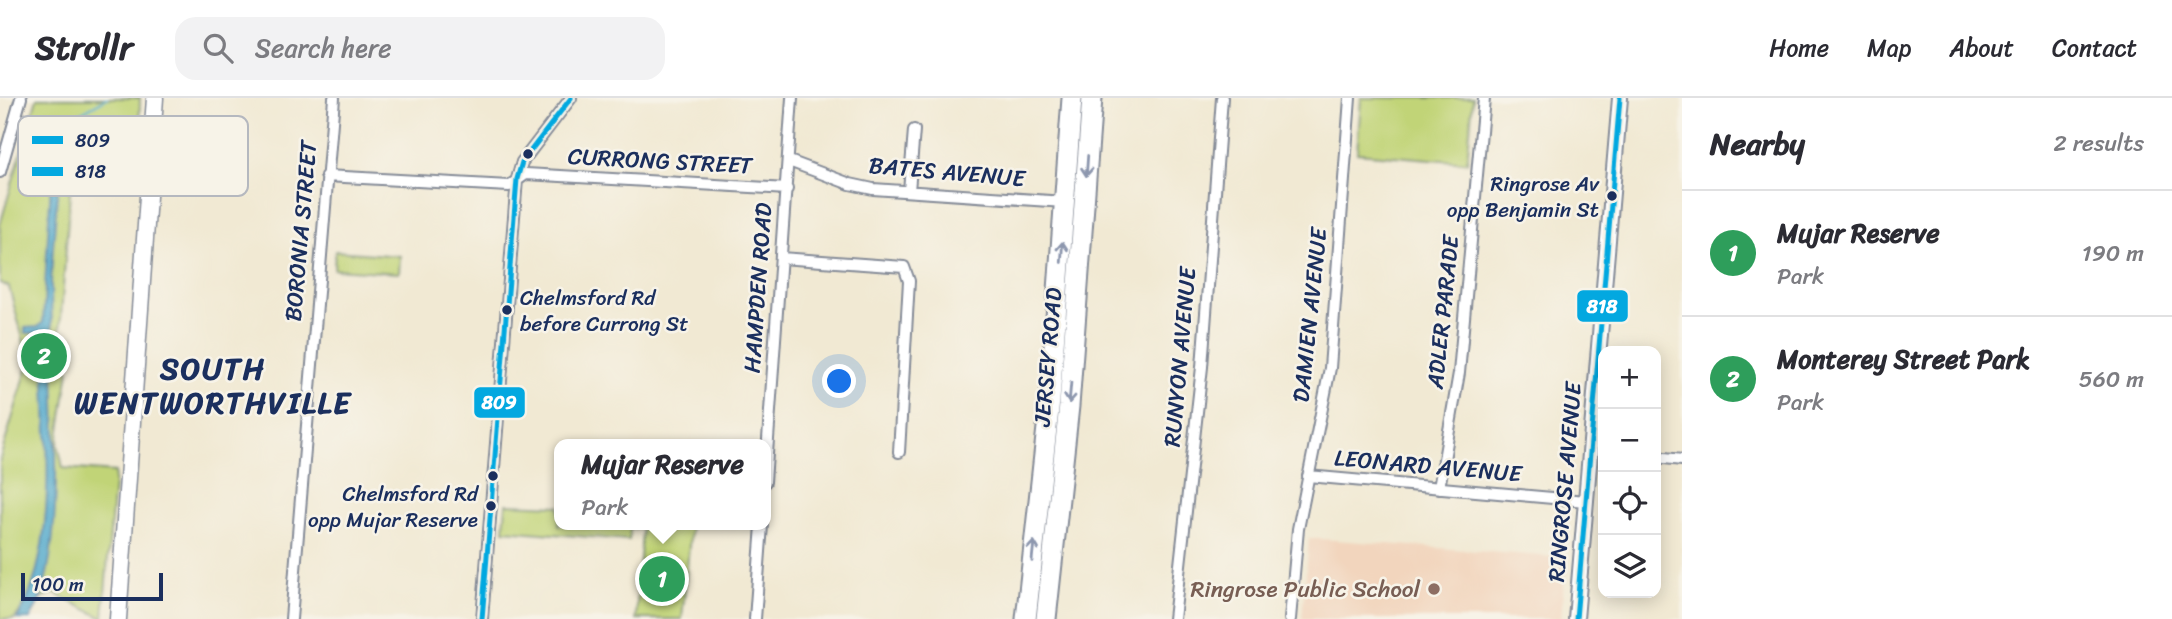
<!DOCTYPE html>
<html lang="en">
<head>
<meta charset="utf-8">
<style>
  :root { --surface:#fff; --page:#f2f2f3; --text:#2b2b33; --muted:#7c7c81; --line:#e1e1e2; --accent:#d93025 }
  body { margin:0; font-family:Sriracha,sans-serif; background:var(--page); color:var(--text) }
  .controls { position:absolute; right:21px; bottom:21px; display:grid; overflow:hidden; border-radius:14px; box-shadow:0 4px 18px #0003 }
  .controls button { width:63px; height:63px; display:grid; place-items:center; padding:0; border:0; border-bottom:2px solid var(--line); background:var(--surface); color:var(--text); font:35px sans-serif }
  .scale { position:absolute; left:21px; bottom:18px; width:142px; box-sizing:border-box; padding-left:7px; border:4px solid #1b2f5e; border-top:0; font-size:19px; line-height:24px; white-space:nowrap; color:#1b2f5e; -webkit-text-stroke:5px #f7f3e8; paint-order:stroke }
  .you { position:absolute; left:840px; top:284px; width:24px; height:24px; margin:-18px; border:5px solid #fff; border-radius:50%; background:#1a73e8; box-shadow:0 0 0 10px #1a73e833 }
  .badge { display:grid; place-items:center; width:46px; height:46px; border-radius:50%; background:var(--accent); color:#fff; font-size:23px; font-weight:700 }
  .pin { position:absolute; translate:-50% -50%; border:4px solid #fff; box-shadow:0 2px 7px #0006 }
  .popup { position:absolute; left:554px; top:341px; width:217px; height:91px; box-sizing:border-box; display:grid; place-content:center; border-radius:14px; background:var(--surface); filter:drop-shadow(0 2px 5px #0005); font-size:23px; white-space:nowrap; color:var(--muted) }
  .popup b { font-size:26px; color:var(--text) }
  .popup::after { content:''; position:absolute; left:50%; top:100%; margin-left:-14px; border:14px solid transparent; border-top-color:var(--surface) }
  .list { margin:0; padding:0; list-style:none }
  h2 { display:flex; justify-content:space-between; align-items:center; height:91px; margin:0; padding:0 28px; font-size:30px }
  h2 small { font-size:23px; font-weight:400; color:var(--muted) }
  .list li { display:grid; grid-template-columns:46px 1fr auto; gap:21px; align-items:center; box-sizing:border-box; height:126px; padding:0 28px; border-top:2px solid var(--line) }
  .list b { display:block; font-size:26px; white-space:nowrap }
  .list p { margin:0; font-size:23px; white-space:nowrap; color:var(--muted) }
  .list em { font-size:23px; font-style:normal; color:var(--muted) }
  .icon { flex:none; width:38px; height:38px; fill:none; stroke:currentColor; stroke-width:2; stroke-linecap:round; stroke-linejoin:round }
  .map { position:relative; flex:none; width:1682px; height:521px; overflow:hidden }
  header { display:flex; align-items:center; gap:42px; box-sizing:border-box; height:98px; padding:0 35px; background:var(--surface); border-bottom:2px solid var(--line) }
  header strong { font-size:33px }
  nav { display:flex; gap:38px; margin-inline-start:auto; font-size:24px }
  .search { width:490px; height:63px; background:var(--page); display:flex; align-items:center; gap:18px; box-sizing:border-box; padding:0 24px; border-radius:21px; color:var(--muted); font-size:26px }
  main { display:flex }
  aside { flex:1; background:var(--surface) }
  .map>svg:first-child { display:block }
  .built { fill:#f2d5bd }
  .green { fill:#c1d477; stroke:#6e826a; stroke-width:2 }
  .water { fill:#4ea7cb; stroke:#346b94; stroke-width:2 }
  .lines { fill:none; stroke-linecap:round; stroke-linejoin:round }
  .stream { stroke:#4ea7cb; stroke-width:2.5 }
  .minor-casing { stroke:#868c98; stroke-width:14 }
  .tertiary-casing { stroke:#868c98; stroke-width:18 }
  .secondary-casing { stroke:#868c98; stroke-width:19 }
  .trunk-casing { stroke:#868c98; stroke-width:23 }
  .minor { stroke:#fff; stroke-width:10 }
  .tertiary { stroke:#fff; stroke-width:14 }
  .secondary { stroke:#fff; stroke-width:16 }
  .trunk { stroke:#fff; stroke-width:19 }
  .bus-1-casing { stroke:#f7f3e8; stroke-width:10 }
  .bus-2-casing { stroke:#f7f3e8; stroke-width:10 }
  .bus-1 { stroke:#03a8e0; stroke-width:5 }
  .bus-2 { stroke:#03a8e0; stroke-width:5 }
  .oneway { stroke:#8d97ae }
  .bus-dot { fill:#1b2f5e; stroke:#f7f3e8; stroke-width:2.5 }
  .education-dot { fill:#8d6e63; stroke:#f7f3e8; stroke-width:2.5 }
  .labels { text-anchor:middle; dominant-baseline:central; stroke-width:5; stroke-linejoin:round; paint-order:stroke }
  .bus-label { font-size:21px; fill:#1b2f5e; stroke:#f7f3e8; text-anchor:end }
  .street-label { font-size:23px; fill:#1b2f5e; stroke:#f7f3e8 }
  .education-label { font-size:23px; fill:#785e54; stroke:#f7f3e8; text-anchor:end }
  .district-label { font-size:30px; font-weight:bold; letter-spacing:2px; fill:#1b2f5e; stroke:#f7f3e8 }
  .key { fill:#f7f3e8; stroke:#b5b8bf; stroke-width:2 }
  .key-label { font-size:19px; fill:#1b2f5e }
  .line-badge { stroke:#f7f3e8; stroke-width:2.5 }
  .badge-label { font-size:19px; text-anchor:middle; font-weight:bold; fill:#fff }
</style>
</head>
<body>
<header>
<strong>Strollr</strong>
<div class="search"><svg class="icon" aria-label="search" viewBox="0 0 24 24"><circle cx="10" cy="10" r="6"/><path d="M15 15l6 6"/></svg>Search here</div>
<nav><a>Home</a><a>Map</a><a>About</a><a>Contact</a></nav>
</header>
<main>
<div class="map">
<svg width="1682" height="521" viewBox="0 0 1682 521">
  <rect width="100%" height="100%" fill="#f7f3e8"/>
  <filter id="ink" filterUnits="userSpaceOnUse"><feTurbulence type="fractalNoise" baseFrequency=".0143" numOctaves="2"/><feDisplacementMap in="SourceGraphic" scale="14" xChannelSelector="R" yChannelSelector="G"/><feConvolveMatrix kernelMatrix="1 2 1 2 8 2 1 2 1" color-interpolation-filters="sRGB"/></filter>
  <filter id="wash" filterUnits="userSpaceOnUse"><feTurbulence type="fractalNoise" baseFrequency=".00686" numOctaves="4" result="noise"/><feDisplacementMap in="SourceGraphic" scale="28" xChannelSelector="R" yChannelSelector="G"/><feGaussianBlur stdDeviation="1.57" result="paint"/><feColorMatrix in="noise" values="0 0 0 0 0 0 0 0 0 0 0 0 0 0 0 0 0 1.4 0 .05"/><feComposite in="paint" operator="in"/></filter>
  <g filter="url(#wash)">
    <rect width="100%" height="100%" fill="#f1e9d3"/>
    <!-- built -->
    <path class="built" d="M1309,440L1566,460L1561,521H1302Z"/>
    <!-- green -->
    <path class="green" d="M37,0H140L139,43L74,37L59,246L69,272L58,346L63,370L115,374L103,520L54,495L26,506L14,521H0V361L27,271L24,245L9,189L0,185V127Z
      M1361,0H1473L1467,64L1357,55Z
      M335,153L400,158L399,175L334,171Z
      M506,406L559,408V427H691L682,521H636L642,431L630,430L629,442L504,432Z"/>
    <!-- water -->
    <path class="water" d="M60,65C57,106 52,147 51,188C51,269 72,457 30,521H17C61,450 45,322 43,240L39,235H25V230L38,229L43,224L52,66Z"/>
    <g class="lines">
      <!-- stream -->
      <path class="stream" d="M56,69L66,23L107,0"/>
    </g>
  </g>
  <g filter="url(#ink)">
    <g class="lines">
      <defs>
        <path id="minor" d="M789,63L850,86L873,91L1065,104
          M0,74L21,0
          M326,78L509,88L526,76L787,91
          M909,93L914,32
          M781,160L904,169L909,183L899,354
          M1656,359L1682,362
          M1308,378L1586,403
          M765,384L792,0
          M1439,390L1459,275L1484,0
          M291,521L334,0
          M482,521L517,81L522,64L571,0
          M755,521L762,427
          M1174,521L1202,269L1222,0
          M1290,521L1298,431L1330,270L1350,0"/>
        <path id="tertiary" d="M1576,521L1620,0"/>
        <path id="secondary" d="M118,521L155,0"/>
        <path id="trunk" d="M1026,521L1050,302L1072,0
          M1046,521L1069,308L1092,0"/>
      </defs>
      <!-- minor casing -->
      <use href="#minor" class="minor-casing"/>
      <!-- tertiary casing -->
      <use href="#tertiary" class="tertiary-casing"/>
      <!-- secondary casing -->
      <use href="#secondary" class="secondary-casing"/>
      <!-- trunk casing -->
      <use href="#trunk" class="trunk-casing"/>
      <!-- minor -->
      <use href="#minor" class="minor"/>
      <!-- tertiary -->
      <use href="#tertiary" class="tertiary"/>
      <!-- secondary -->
      <use href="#secondary" class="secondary"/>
      <!-- trunk -->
      <use href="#trunk" class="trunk"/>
      <defs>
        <path id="bus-1" d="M482,521L517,81L522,64L571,0"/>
        <path id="bus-2" d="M1576,521L1620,0"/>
      </defs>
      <!-- bus-1 casing -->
      <use href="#bus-1" class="bus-1-casing"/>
      <!-- bus-2 casing -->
      <use href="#bus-2" class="bus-2-casing"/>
      <!-- bus-1 -->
      <use href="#bus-1" class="bus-1"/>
      <!-- bus-2 -->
      <use href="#bus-2" class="bus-2"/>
    </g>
    <!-- one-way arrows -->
    <defs><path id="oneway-shaft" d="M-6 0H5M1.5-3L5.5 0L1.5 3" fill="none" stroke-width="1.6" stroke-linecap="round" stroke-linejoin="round" transform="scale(1.75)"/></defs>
    <g class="oneway">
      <use href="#oneway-shaft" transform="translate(1087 68) rotate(94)"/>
      <use href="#oneway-shaft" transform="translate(1062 154) rotate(-86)"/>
      <use href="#oneway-shaft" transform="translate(1070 295) rotate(95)"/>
      <use href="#oneway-shaft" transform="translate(1033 453) rotate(-84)"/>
    </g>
  </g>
  <!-- markers -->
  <g class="bus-dot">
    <circle cx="528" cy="56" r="6"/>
    <circle cx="1612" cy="98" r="6"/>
    <circle cx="507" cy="212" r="6"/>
    <circle cx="493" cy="378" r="6"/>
    <circle cx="491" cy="408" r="6"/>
  </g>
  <circle class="education-dot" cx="1434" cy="491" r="7"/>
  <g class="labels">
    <!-- bus labels -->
    <g class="bus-label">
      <text x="1599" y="86">Ringrose Av<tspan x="1599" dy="26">opp Benjamin St</tspan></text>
      <text x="520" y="200" text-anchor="start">Chelmsford Rd<tspan x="520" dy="26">before Currong St</tspan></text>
      <text x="478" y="396">Chelmsford Rd<tspan x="478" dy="26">opp Mujar Reserve</tspan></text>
    </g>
    <!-- street labels -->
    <g class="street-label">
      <text transform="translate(660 63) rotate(3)">CURRONG STREET</text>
      <text transform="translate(947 74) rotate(5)">BATES AVENUE</text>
      <text transform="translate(301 133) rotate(-85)">BORONIA STREET</text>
      <text transform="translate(758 190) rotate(-86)">HAMPDEN ROAD</text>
      <text transform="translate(1443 214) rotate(-84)">ADLER PARADE</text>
      <text transform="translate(1310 217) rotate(-84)">DAMIEN AVENUE</text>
      <text transform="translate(1048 259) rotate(-85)">JERSEY ROAD</text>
      <text transform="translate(1180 259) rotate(-85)">RUNYON AVENUE</text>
      <text transform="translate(1428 368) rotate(5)">LEONARD AVENUE</text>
      <text transform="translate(1565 384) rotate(-85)">RINGROSE AVENUE</text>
    </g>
    <!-- education labels -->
    <g class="education-label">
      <text x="1420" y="491">Ringrose Public School</text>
    </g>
    <!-- district labels -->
    <g class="district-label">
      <text x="213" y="271">SOUTH<tspan x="213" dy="34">WENTWORTHVILLE</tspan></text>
    </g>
  </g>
  <!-- legend -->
  <rect x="18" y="18" width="230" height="80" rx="10" class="key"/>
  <rect x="32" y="38" width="31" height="8" fill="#03a8e0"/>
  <rect x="32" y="69" width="31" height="9" fill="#03a8e0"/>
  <g class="key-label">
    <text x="75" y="49">809</text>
    <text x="75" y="80">818</text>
  </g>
  <g class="line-badge">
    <rect x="1576" y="191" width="53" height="34" rx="7" fill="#03a8e0"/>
    <rect x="473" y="288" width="53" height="33" rx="7" fill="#03a8e0"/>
  </g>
  <g class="badge-label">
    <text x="1602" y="215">818</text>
    <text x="499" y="311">809</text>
  </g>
</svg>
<div class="controls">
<button>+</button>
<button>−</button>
<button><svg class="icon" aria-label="locate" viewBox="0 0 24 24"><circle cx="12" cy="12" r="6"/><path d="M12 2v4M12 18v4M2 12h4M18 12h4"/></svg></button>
<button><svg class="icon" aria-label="layers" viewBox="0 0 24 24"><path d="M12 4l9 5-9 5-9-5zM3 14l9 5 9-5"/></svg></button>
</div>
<div class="scale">100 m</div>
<div class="you"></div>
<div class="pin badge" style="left:662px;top:481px;background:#2e9e5b">1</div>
<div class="popup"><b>Mujar Reserve</b>Park</div>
<div class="pin badge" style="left:44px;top:258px;background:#2e9e5b">2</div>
</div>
<aside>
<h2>Nearby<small>2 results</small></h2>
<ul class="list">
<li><span class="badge" style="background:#2e9e5b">1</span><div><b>Mujar Reserve</b><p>Park</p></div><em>190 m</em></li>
<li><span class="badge" style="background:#2e9e5b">2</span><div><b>Monterey Street Park</b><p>Park</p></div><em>560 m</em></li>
</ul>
</aside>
</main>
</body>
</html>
